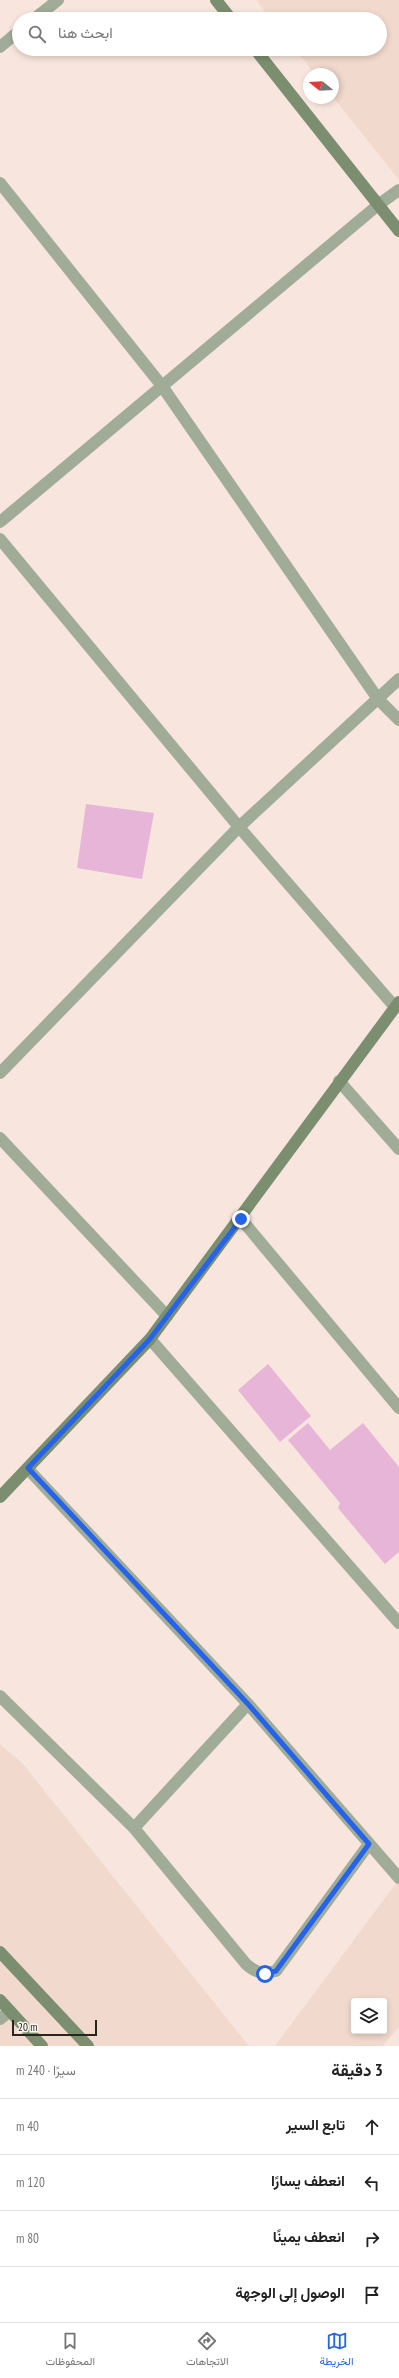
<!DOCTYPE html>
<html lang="ar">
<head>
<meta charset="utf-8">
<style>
  :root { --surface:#fff; --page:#f6f6f6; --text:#222; --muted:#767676; --line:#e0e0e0; --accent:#2563eb }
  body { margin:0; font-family:"PT Sans Narrow",Vazirmatn,sans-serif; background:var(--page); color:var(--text); direction:rtl }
  .controls { position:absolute; right:12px; bottom:12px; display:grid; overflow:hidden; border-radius:4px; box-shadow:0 2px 6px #0003 }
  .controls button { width:36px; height:36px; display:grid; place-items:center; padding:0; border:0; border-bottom:1px solid var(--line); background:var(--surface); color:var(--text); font:20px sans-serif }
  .compass { position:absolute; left:303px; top:68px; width:36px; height:36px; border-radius:50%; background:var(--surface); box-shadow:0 2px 6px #0003; rotate:288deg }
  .scale { position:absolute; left:12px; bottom:10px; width:85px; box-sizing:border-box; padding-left:4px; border:2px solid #2a2421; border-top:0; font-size:11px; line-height:14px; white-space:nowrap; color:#2a2421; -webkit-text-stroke:3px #fdf6f2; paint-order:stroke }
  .stop { position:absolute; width:12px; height:12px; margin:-9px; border:3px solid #2563eb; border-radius:50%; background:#fff }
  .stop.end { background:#2563eb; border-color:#fff; box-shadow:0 1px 4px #0008 }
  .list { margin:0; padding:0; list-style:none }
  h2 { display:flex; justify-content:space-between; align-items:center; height:52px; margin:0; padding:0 16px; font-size:17px }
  h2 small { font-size:13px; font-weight:400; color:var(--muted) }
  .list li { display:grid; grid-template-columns:26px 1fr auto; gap:12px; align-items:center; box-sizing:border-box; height:56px; padding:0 16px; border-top:1px solid var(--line) }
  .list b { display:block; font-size:15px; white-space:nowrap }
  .list em { font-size:13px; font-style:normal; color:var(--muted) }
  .icon { flex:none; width:22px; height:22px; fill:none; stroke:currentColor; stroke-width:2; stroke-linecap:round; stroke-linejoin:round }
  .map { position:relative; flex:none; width:399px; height:2046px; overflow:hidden; direction:ltr }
  .search { position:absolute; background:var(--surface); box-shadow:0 2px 6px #0003; left:12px; right:12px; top:12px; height:44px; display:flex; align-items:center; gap:10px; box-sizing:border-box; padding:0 14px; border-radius:22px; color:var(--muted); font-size:15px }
  .sheet { height:276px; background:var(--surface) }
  nav { display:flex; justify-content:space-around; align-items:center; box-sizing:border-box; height:56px; border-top:1px solid var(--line); background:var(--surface); font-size:11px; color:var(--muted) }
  nav a { display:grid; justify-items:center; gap:2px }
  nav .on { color:var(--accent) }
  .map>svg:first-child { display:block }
  .built { fill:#f2d9cd; fill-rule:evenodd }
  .building { fill:#e6b5d7 }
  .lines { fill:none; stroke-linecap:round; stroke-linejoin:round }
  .street { stroke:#a0ac98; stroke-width:12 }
  .secondary { stroke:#7c8e70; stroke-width:12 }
  .route { stroke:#2563eb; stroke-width:5 }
</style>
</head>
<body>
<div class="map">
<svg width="399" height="2046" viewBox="0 0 399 2046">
  <rect width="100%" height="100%" fill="#f8e6de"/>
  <!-- built -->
  <path class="built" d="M256,0H399V180L333,97V74H315L295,49H380V19H271Z
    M0,1744L22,1763L249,2046H0Z
    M399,1879V2027L383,2046H275ZM354,2001H384V2031H354Z"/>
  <!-- building -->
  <path class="building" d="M86,804L154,813L142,879L77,868Z
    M268,1364L311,1416L280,1442L238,1390Z
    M308,1423L330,1450L363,1423L399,1467V1552L385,1564L338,1508L340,1503L288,1440Z"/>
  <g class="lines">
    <!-- street -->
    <path class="street" d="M34,19L58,0
      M0,47L19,31
      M0,183L162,386L378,699L399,720
      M0,522L378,205L399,190
      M0,539L239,827L395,1007
      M0,1073L239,827L399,679
      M339,1081L399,1149
      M0,1138L167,1316
      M241,1219L399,1408
      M150,1339L399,1623
      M28,1469L248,1704L399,1878
      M0,1696L134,1828L246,1964C256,1973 262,1974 276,1971L369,1844
      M134,1828L248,1704
      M0,2019L10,2011"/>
    <!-- secondary -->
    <path class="secondary" d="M216,0L231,19
      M255,49L399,231
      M0,1497L150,1339L399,1002
      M0,1952L88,2046
      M0,2000L42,2046"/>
  </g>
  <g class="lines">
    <!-- route -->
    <path class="route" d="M241,1219L150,1339L28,1468L248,1704L369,1844L276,1971L265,1974"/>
  </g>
</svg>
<div class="controls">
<button><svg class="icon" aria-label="layers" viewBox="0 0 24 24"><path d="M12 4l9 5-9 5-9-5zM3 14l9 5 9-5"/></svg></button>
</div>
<svg class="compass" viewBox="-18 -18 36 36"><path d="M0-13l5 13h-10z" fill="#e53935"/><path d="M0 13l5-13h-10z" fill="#767676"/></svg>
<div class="scale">20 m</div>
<div class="stop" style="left:265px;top:1974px"></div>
<div class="stop end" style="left:241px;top:1219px"></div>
<div class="search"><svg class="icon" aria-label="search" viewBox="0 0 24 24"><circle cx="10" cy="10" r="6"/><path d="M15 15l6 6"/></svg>ابحث هنا</div>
</div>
<section class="sheet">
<h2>3 دقيقة<small>سيرًا · 240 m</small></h2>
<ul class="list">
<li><svg class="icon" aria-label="ahead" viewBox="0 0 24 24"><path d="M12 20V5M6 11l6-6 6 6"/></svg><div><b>تابع السير</b></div><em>40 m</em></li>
<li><svg class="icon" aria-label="left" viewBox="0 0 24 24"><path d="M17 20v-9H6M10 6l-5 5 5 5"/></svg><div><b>انعطف يسارًا</b></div><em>120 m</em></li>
<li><svg class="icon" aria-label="right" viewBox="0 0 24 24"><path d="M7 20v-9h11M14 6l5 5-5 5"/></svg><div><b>انعطف يمينًا</b></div><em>80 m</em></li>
<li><svg class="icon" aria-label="arrive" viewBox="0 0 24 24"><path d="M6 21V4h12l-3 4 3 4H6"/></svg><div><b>الوصول إلى الوجهة</b></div></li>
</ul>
</section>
<nav>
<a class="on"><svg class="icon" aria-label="map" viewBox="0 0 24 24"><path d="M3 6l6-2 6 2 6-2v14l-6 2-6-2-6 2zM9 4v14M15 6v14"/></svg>الخريطة</a>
<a><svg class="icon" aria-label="directions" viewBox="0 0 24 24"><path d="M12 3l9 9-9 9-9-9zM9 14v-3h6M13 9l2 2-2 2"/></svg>الاتجاهات</a>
<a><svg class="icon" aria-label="saved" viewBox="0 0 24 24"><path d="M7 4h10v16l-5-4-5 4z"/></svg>المحفوظات</a>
</nav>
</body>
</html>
